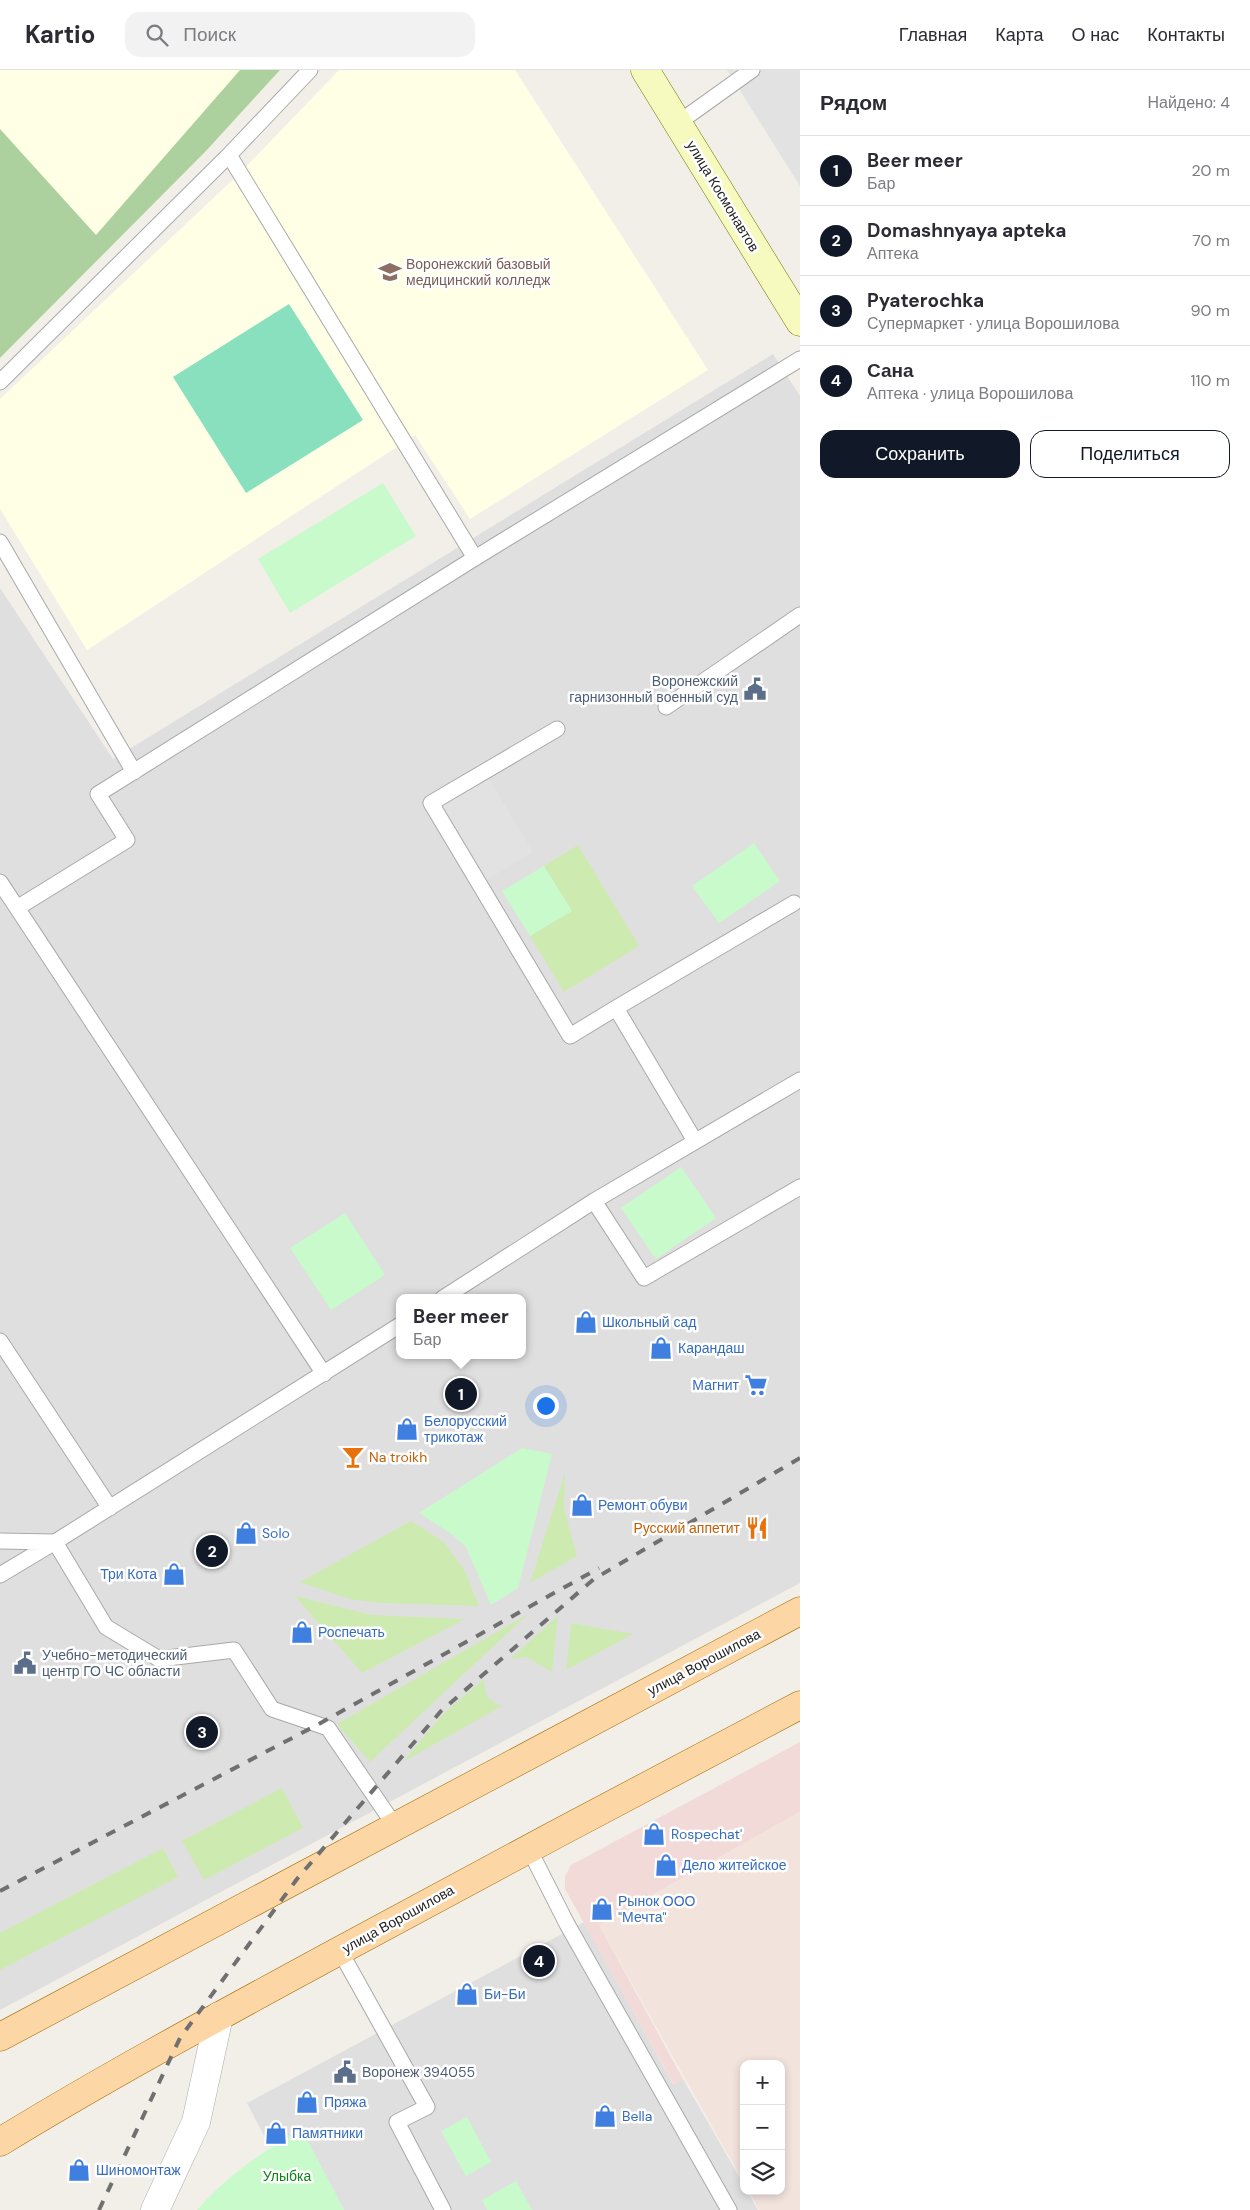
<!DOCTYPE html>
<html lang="ru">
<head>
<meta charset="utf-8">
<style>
  :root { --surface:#fff; --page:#f2f2f3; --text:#2b2b33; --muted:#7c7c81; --line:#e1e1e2; --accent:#111827 }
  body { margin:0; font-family:"DM Sans",sans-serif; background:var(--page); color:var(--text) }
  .controls { position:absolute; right:15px; bottom:15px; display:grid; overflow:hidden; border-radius:10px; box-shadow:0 2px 8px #0003 }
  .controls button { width:45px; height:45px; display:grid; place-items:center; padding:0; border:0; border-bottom:1px solid var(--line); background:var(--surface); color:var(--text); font:25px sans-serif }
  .you { position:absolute; left:545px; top:1335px; width:18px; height:18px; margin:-12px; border:4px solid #fff; border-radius:50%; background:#1a73e8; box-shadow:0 0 0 8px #1a73e833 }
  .badge { display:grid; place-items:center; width:32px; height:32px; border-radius:50%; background:var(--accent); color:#fff; font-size:16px; font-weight:700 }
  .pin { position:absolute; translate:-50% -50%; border:2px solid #fff; box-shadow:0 1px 5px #0006 }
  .popup { position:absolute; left:396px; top:1224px; width:130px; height:65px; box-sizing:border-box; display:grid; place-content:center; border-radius:10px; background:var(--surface); filter:drop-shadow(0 1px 4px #0005); font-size:16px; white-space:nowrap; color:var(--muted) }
  .popup b { font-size:19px; color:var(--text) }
  .popup::after { content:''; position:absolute; left:50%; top:100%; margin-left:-10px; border:10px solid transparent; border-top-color:var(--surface) }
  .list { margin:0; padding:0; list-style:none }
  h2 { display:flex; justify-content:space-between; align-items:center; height:65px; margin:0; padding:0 20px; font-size:21px }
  h2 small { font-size:16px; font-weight:400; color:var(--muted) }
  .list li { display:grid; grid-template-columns:32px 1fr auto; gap:15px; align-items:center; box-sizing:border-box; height:70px; padding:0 20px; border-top:1px solid var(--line) }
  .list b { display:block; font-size:19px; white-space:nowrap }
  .list p { margin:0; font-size:16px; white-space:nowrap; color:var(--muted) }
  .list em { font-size:16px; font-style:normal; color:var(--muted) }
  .actions { display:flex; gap:10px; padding:15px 20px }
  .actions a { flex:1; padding:11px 0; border:1px solid var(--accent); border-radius:15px; text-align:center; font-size:18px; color:var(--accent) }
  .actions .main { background:var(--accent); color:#fff }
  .icon { flex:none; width:28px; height:28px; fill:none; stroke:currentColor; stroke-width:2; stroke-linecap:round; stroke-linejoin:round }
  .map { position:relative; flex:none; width:800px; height:2140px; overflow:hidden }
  header { display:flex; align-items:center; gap:30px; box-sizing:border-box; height:70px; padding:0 25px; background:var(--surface); border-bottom:1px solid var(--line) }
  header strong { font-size:24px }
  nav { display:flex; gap:28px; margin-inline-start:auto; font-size:18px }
  .search { width:350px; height:45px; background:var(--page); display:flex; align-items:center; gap:12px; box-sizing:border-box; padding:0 18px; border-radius:15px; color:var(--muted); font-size:19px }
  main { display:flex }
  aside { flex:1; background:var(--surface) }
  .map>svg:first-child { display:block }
  .residential { fill:#e0dfdf; fill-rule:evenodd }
  .commercial { fill:#f2dad9 }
  .education { fill:#ffffe5 }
  .military { fill:#f3e3dd }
  .grass { fill:#cdebb0 }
  .forest { fill:#add19e }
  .park { fill:#c8facc }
  .pitch { fill:#88e0be }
  .parking { fill:#e2e2e2 }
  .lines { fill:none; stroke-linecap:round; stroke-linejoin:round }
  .lane-casing { stroke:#a9a9a9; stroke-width:17 }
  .street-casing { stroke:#a9a9a9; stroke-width:29 }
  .secondary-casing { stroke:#707d05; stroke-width:29 }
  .primary-casing { stroke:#a06b00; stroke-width:29 }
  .lane { stroke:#fff; stroke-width:15 }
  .street { stroke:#fff; stroke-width:28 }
  .secondary { stroke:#f7fabf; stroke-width:28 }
  .primary { stroke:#fcd6a4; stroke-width:28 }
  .rail { stroke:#707070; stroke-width:4; stroke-dasharray:10 10; stroke-linecap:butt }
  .labels { text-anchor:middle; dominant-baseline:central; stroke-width:5; stroke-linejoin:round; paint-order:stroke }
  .street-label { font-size:14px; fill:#222; stroke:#fff }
  .education-label { font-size:14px; fill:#785e54; stroke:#fff; text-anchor:start }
  .service-label { font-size:14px; fill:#4e5e75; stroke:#fff; text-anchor:start }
  .shop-label { font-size:14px; fill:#366cbe; stroke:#fff; text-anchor:start }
  .food-label { font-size:14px; fill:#c56008; stroke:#fff; text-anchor:start }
  .park-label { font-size:14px; fill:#0c8416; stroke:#fff }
</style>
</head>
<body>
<header>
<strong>Kartio</strong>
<div class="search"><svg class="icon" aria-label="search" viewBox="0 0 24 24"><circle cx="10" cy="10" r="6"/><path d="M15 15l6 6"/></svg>Поиск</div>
<nav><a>Главная</a><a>Карта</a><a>О нас</a><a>Контакты</a></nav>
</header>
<main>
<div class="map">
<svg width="800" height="2140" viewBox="0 0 800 2140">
  <rect width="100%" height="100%" fill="#f2efe9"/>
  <!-- residential -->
  <path class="residential" d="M773,284L800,326V1513L0,1940V518L113,689ZM400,1228H522V1285H400Z
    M584,1852L673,2014L683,2009L744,2115V2121H747L758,2140H344L302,2061L270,2077L247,2033Z"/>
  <!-- commercial -->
  <path class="commercial" d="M800,1672V1742L599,1855L683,2009L674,2015L565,1819V1806L571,1795Z"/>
  <!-- education -->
  <path class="education" d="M0,0H280L206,81L0,288Z
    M339,0H515L708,300L470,449L415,365L87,580L0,439V329L240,103Z"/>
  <!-- military -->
  <path class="military" d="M800,1742V2140H759L749,2121H781V1994H744V2113L599,1855Z"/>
  <!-- grass -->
  <path class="grass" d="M578,775L639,876L564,922L530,866L571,841L544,796Z
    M565,1403L564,1439L577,1486L530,1513Z
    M411,1451L444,1472L465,1501L479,1536L380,1533L350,1529L300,1512Z
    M295,1526L372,1545L465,1549L362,1603Z
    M528,1544L370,1692L337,1654Z
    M558,1546L552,1602L526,1587L510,1589Z
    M571,1553L633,1564L566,1600Z
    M484,1609C485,1625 487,1630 502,1636L403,1692L442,1645Z
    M282,1718L303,1758L204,1810L182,1771Z
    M163,1778L178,1807L0,1900V1863Z"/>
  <!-- forest -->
  <path class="forest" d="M240,0H280L206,81L0,288V59L96,165Z"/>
  <!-- park -->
  <path class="park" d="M383,413L416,466L290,543L258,489Z
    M754,773L780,811L719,853L692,816Z
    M544,796L572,841L530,866L502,821Z
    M681,1097L716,1148L656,1189L621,1138Z
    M345,1143L385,1205L331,1240L290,1178Z
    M522,1378L552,1384L518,1518L491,1535L466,1477L450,1463L419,1443Z
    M467,2047L491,2092L466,2106L441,2061Z
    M302,2060L344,2140H197C226,2107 262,2081 302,2060Z
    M516,2111L532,2140H487L482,2130Z"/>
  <!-- pitch -->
  <path class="pitch" d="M289,234L363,350L246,423L173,307Z"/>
  <!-- parking -->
  <path class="parking" d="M727,0H800V116Z
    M485,702L533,782L480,814L431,733Z"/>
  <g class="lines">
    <defs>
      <path id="lane" d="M678,53L752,0
        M229,85L475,488
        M0,312L229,85L310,0
        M0,472L134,702
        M666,637L800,545
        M557,659L431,733L570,966L616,938
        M0,812L324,1304
        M17,838L127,770L98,724L475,488L800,289
        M695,1071L616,938L794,833
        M594,1131L800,1010
        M443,1228L594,1131L644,1208L800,1117
        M0,1271L110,1438
        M0,1471L55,1472
        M0,1505L55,1472
        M395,1756L328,1658L272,1639L234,1580L159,1589L106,1557L55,1472L400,1255
        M528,1777L567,1854L729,2140
        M340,1881L427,2037L397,2052L443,2140"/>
      <path id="street" d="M155,2140L196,2052L219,1946"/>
      <path id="secondary" d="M645,0L800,252"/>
      <path id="primary" d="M0,1967L800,1541
        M0,2072C111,2004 225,1943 339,1881C492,1798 646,1716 800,1635"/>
    </defs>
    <!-- lane casing -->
    <use href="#lane" class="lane-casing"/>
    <!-- street casing -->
    <use href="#street" class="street-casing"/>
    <!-- secondary casing -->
    <use href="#secondary" class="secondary-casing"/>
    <!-- primary casing -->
    <use href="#primary" class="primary-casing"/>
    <!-- lane -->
    <use href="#lane" class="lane"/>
    <!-- street -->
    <use href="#street" class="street"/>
    <!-- secondary -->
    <use href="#secondary" class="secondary"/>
    <!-- primary -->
    <use href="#primary" class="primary"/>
    <!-- rail -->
    <path class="rail" d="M0,1821L317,1655L599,1498
      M99,2140L180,1968L297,1809L441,1641L594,1509L800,1388"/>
  </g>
  <!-- icons -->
  <defs>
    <symbol id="university-bare" viewBox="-9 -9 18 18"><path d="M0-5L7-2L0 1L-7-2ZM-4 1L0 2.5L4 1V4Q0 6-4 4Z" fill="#8d6e63" stroke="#fff" stroke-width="2.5" paint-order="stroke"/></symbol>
    <symbol id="civic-bare" viewBox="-9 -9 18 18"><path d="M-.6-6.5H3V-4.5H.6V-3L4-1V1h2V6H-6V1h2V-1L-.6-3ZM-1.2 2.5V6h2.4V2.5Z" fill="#5c6f8a" stroke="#fff" stroke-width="2.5" paint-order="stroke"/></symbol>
    <symbol id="shop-bare" viewBox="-9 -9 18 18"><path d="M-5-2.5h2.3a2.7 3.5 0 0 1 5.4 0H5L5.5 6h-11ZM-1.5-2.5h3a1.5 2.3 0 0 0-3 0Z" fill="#3f7fe0" stroke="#fff" stroke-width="2.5" paint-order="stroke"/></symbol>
    <symbol id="supermarket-bare" viewBox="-9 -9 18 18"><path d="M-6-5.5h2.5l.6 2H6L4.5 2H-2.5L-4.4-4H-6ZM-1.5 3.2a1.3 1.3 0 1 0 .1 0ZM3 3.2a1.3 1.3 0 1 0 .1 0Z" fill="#3f7fe0" stroke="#fff" stroke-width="2.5" paint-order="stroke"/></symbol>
    <symbol id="bar-bare" viewBox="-9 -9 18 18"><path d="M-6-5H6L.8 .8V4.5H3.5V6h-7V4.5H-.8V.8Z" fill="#e8710a" stroke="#fff" stroke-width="2.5" paint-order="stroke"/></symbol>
    <symbol id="restaurant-bare" viewBox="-9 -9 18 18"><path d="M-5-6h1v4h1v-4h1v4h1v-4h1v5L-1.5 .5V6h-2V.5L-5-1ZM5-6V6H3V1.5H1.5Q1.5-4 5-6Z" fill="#e8710a" stroke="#fff" stroke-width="2.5" paint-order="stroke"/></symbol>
  </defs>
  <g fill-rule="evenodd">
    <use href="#university-bare" x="374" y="186" width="32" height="32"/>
    <use href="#civic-bare" x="739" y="603" width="32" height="32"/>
    <use href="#shop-bare" x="570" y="1236" width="32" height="32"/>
    <use href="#shop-bare" x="645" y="1262" width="32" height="32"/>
    <use href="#supermarket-bare" x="740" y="1299" width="32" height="32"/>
    <use href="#shop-bare" x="391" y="1343" width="32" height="32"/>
    <use href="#bar-bare" x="337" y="1371" width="32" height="32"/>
    <use href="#shop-bare" x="566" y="1419" width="32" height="32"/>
    <use href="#restaurant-bare" x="741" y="1442" width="32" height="32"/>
    <use href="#shop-bare" x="230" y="1447" width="32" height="32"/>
    <use href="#shop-bare" x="158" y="1488" width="32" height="32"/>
    <use href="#shop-bare" x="286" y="1546" width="32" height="32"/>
    <use href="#civic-bare" x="9" y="1577" width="32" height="32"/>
    <use href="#shop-bare" x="638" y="1748" width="32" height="32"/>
    <use href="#shop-bare" x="650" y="1779" width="32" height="32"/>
    <use href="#shop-bare" x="586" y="1823" width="32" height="32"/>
    <use href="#shop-bare" x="451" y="1908" width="32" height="32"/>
    <use href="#civic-bare" x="329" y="1986" width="32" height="32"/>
    <use href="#shop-bare" x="291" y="2016" width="32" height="32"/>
    <use href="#shop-bare" x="589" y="2030" width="32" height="32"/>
    <use href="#shop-bare" x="260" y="2047" width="32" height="32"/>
    <use href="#shop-bare" x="63" y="2084" width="32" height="32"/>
  </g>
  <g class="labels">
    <!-- street labels -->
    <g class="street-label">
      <text transform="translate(723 126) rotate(59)">улица Космонавтов</text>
      <text transform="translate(704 1592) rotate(-28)">улица Ворошилова</text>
      <text transform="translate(398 1849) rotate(-29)">улица Ворошилова</text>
    </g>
    <!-- education labels -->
    <g class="education-label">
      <text x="406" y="194">Воронежский базовый<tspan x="406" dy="16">медицинский колледж</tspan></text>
    </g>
    <!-- service labels -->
    <g class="service-label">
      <text x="738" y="611" text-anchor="end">Воронежский<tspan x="738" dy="16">гарнизонный военный суд</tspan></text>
      <text x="42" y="1585">Учебно-методический<tspan x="42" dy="16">центр ГО ЧС области</tspan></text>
      <text x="362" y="2002">Воронеж 394055</text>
    </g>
    <!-- shop labels -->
    <g class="shop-label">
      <text x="602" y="1252">Школьный сад</text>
      <text x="678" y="1278">Карандаш</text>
      <text x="739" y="1315" text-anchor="end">Магнит</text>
      <text x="424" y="1351">Белорусский<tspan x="424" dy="16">трикотаж</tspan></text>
      <text x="598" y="1435">Ремонт обуви</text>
      <text x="262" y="1463">Solo</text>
      <text x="157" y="1504" text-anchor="end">Три Кота</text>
      <text x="318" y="1562">Роспечать</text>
      <text x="671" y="1764">Rospechat'</text>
      <text x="682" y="1795">Дело житейское</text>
      <text x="618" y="1831">Рынок ООО<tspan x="618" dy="16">"Мечта"</tspan></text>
      <text x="484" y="1924">Би-Би</text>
      <text x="324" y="2032">Пряжа</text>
      <text x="622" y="2046">Bella</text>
      <text x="292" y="2063">Памятники</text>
      <text x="96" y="2100">Шиномонтаж</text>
    </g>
    <!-- food labels -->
    <g class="food-label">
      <text x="369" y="1387">Na troikh</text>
      <text x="740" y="1458" text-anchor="end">Русский аппетит</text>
    </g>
    <!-- park labels -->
    <g class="park-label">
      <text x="287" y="2106">Улыбка</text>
    </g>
  </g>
</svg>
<div class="controls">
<button>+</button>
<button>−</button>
<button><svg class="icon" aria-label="layers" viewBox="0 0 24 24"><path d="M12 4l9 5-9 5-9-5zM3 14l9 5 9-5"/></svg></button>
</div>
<div class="you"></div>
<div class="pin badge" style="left:461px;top:1324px">1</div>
<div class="popup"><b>Beer meer</b>Бар</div>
<div class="pin badge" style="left:212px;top:1481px">2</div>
<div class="pin badge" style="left:202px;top:1662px">3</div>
<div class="pin badge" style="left:539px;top:1891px">4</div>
</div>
<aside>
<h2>Рядом<small>Найдено: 4</small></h2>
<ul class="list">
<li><span class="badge">1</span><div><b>Beer meer</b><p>Бар</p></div><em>20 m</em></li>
<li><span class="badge">2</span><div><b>Domashnyaya apteka</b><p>Аптека</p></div><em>70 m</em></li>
<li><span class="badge">3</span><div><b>Pyaterochka</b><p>Супермаркет · улица Ворошилова</p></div><em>90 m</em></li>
<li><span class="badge">4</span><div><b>Сана</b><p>Аптека · улица Ворошилова</p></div><em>110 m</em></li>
</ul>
<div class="actions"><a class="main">Сохранить</a><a>Поделиться</a></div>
</aside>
</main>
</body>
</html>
